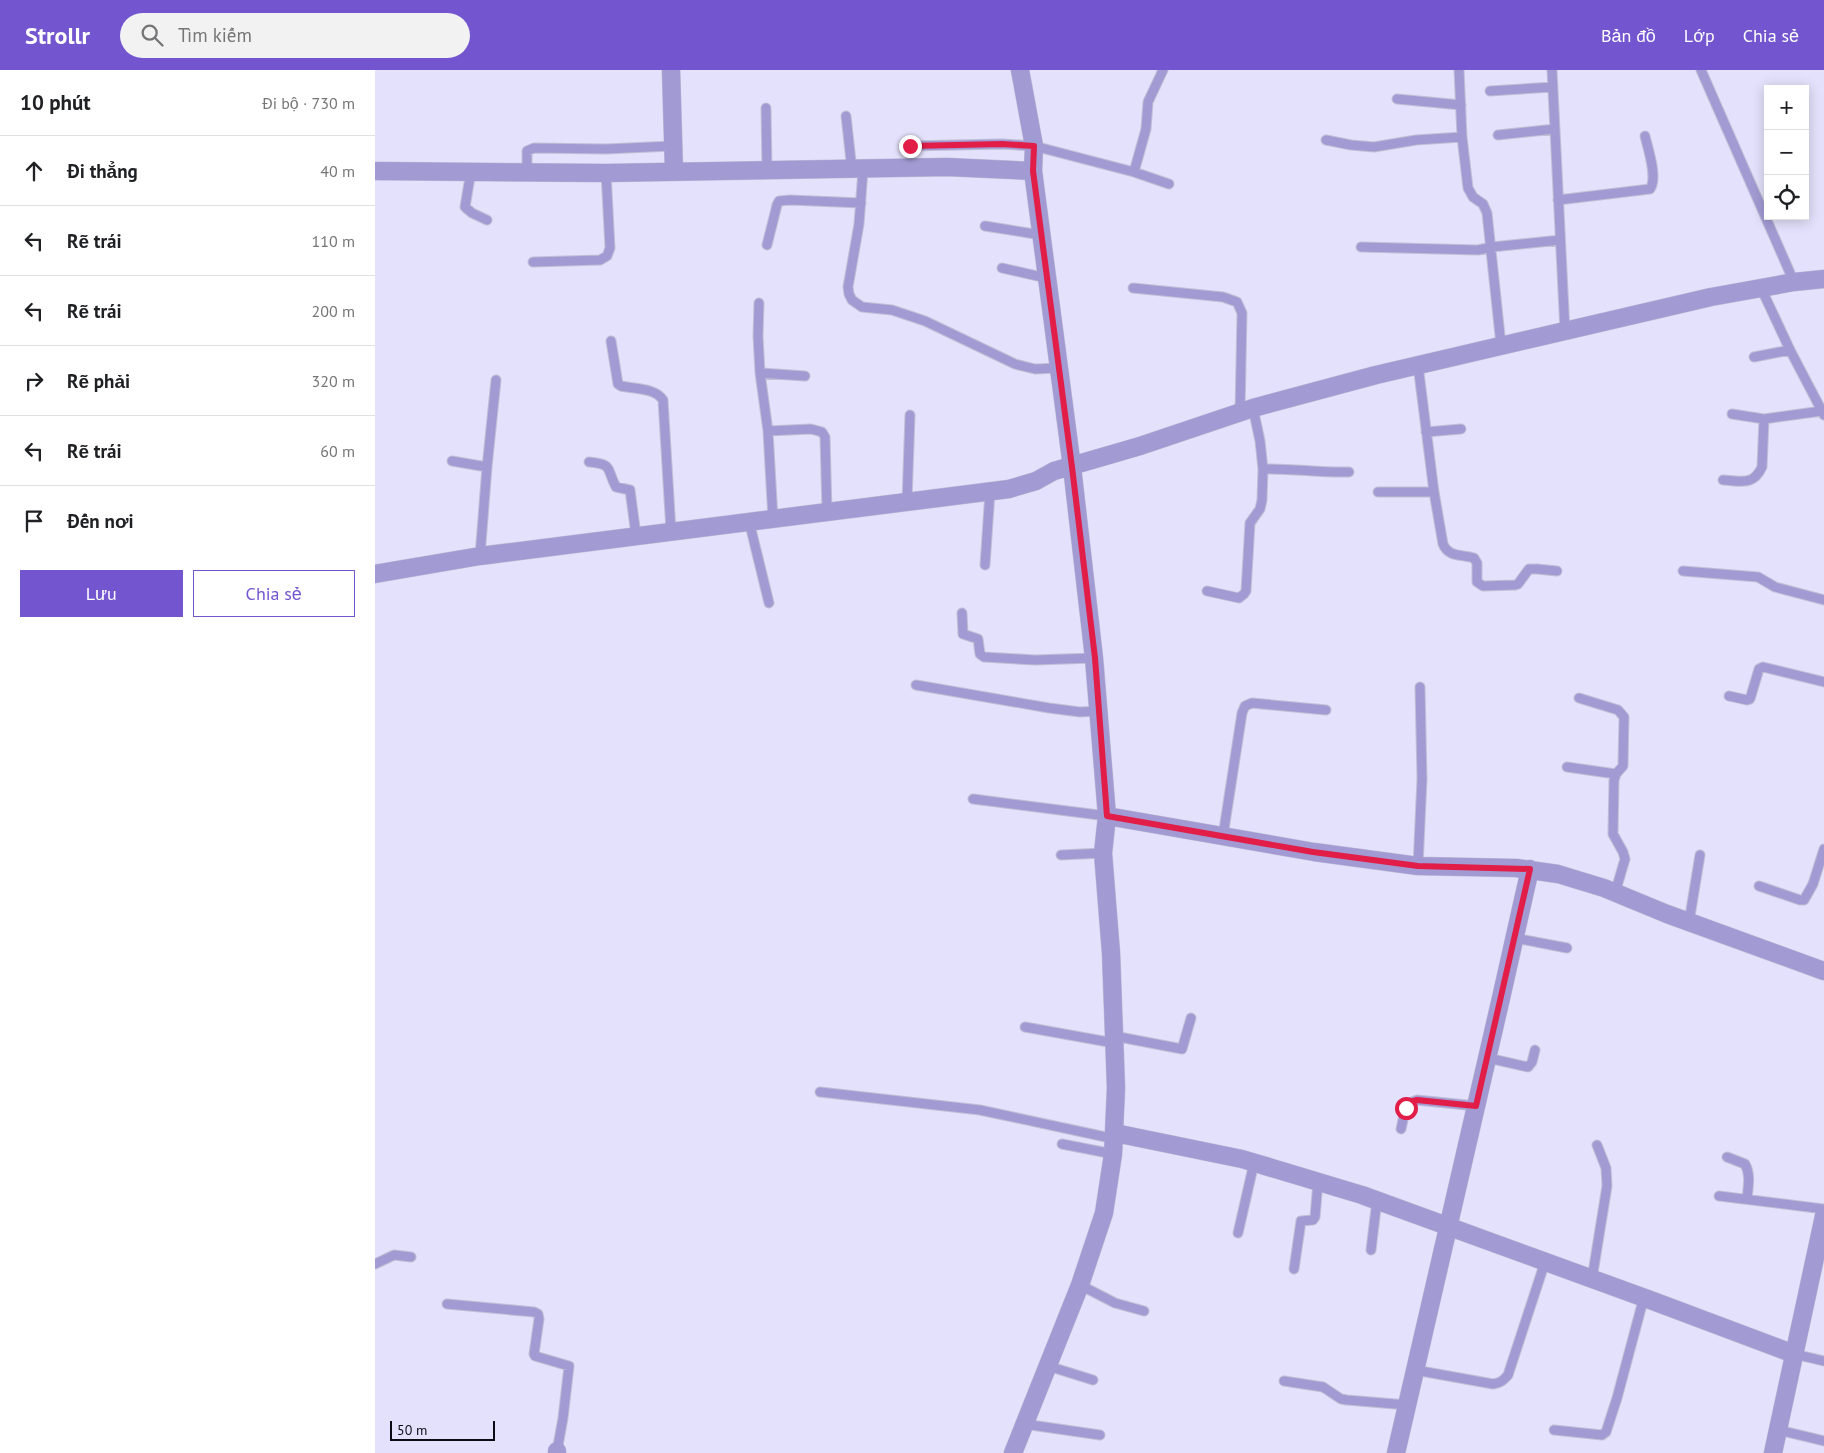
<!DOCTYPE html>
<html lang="vi">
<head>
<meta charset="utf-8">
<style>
  :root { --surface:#fff; --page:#f2f2f2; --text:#202124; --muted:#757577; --line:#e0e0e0; --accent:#7255cf }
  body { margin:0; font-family:"PT Sans",sans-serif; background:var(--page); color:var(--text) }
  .controls { position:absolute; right:15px; top:15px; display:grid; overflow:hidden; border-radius:0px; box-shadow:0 2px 12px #0003 }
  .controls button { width:45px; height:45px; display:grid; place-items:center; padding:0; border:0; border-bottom:1px solid var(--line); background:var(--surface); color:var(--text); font:25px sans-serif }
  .scale { position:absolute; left:15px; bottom:12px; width:105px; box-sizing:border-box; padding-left:5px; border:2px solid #0c0a15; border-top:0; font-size:14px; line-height:18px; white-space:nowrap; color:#0c0a15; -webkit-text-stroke:4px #e3e1fb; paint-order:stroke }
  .stop { position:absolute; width:15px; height:15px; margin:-11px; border:4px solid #e11d48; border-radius:50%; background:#fff }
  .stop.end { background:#e11d48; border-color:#fff; box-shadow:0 1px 5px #0008 }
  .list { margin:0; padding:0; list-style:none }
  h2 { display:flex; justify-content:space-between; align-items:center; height:65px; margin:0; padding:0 20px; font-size:21px }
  h2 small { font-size:16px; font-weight:400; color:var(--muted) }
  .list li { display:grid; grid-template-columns:32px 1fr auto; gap:15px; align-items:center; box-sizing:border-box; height:70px; padding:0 20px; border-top:1px solid var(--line) }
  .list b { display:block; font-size:19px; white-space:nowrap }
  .list em { font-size:16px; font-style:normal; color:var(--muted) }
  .actions { display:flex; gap:10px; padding:15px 20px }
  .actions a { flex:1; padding:11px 0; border:1px solid var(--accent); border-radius:0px; text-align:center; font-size:18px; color:var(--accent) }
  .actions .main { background:var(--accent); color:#fff }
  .icon { flex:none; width:28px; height:28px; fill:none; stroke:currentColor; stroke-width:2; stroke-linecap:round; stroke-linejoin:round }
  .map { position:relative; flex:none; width:1449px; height:1383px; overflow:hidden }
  header { display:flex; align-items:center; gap:30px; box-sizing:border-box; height:70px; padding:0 25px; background:var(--accent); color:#fff }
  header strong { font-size:24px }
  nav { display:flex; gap:28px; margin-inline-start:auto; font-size:18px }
  .search { width:350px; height:45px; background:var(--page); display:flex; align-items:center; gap:12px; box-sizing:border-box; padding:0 18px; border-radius:28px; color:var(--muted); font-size:19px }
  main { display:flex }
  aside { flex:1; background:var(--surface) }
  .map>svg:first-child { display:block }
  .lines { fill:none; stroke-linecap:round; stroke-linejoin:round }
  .service-casing { stroke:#c1bfd6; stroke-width:11 }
  .minor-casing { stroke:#c1bfd6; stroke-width:19 }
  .service { stroke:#a29bd3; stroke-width:9 }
  .minor { stroke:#a29bd3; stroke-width:18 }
  .route { stroke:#e11d48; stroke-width:6 }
</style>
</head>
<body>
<header>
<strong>Strollr</strong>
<div class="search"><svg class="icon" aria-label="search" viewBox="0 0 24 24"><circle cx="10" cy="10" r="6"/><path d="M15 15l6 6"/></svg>Tìm kiếm</div>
<nav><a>Bản đồ</a><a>Lớp</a><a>Chia sẻ</a></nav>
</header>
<main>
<aside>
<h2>10 phút<small>Đi bộ · 730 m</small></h2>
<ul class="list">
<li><svg class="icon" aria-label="ahead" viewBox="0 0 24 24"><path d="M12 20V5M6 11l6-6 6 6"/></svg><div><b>Đi thẳng</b></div><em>40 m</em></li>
<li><svg class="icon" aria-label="left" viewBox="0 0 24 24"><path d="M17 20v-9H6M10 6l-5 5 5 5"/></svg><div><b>Rẽ trái</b></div><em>110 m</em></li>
<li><svg class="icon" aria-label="left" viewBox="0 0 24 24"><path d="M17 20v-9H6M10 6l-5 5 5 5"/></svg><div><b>Rẽ trái</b></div><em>200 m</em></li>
<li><svg class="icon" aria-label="right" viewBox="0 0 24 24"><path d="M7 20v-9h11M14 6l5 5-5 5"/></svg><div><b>Rẽ phải</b></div><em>320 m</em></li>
<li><svg class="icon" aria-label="left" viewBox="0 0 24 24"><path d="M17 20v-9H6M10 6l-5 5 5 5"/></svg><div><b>Rẽ trái</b></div><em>60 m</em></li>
<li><svg class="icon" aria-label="arrive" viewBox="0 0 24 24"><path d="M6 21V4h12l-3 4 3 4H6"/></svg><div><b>Đến nơi</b></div></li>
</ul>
<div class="actions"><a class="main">Lưu</a><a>Chia sẻ</a></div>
</aside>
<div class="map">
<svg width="1449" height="1383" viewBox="0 0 1449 1383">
  <rect width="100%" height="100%" fill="#e3e1fb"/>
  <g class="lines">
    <defs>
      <path id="service" d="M1084,0L1087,67L1093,118L1098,127L1108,134L1112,143L1126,275
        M1177,0L1190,261
        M1326,0L1419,212
        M1115,21L1178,17
        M1022,29L1086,35
        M391,38L392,101
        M471,46L477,100
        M1123,65L1180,59
        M951,70L976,75L999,77L1041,70L1087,67
        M535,76L627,74L659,76L759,102L771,59L773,32L788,0
        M488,100L484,154L473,217L474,224L477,230L487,237L517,240L550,251L640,294L660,299L684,298
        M96,101L90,137L97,143L112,150
        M152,102V81L159,78L231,79L297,76
        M759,102L794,114
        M1183,130L1275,119C1283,108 1273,79 1270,66
        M610,156L666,165
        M392,175L402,135L404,131L415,130L486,133
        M986,177L1103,180L1117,177L1185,170
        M158,192L225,190L232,186L235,178L231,103
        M627,198L671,208
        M758,218L848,227L862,232L867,243L865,342
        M1386,218L1415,280L1449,345
        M384,233L383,266L385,303L393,361L398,449
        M236,271L243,314L246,316C260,319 280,318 288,330L296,461
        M1379,287L1415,280
        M1043,295L1059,422L1068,474C1074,488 1087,484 1099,488L1102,493V512L1108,516L1140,515L1143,514L1154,499H1162L1182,501
        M385,303L430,306
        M1357,344L1389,349L1447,341
        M393,361L436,359L447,362L450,367L452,441
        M1051,362L1086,359
        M77,391L112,397
        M214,392C239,394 231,399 241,417L255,420L261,465
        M888,399C917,398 945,403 974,402
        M1348,410C1367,411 1378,416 1387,397L1389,349
        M1003,422H1059
        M532,431L535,345
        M374,451L394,533
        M105,486L112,397L121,310
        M610,495L615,422
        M1308,501L1383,507L1400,517L1449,530
        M832,521L864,528L869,524L871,521L875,453L885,439L887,430L888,399L885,371L878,338
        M587,543L588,564L603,569L605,584L609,587L660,590L719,588
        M541,615L674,638L705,642L723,641
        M1354,626L1372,630L1375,629L1384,599L1388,597L1449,612
        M1204,628L1243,640L1249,647L1248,696L1241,704L1239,710L1238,764L1248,782L1250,789L1240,823
        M1192,697L1241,704
        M598,729L732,746
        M848,766L867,643L870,636L877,633L951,640
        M686,785L728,783
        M1043,796L1047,709L1045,617
        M1384,816L1425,830H1429L1438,814L1449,779
        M1314,852L1325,785
        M1140,868L1192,878
        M650,957L739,973
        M739,966L807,979L816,948
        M1113,988L1153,997L1157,992L1160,980
        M445,1022L605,1040L740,1069
        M1026,1059C1029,1047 1029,1034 1042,1030L1101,1036
        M687,1074L738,1084
        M1352,1087L1370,1094C1376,1105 1373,1117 1372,1129
        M1344,1126L1449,1139
        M863,1163L879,1093
        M996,1180L1002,1130
        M0,1194L19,1185L36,1187
        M919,1199L926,1151L938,1150L940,1147L943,1112
        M1217,1209L1232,1116L1231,1098L1222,1075
        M705,1215L740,1233L769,1241
        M72,1234L159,1242L163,1244L164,1249L159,1284L160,1286L194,1296L188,1348L182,1381
        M1419,1284L1449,1291
        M673,1296L718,1310
        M1040,1300L1118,1314C1125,1313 1128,1311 1133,1305L1170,1192
        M909,1311L948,1317L966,1329L972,1330L1032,1335
        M649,1354L725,1365
        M1179,1360L1227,1365L1231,1362L1242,1328L1269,1227
        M1404,1360L1449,1371"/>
      <path id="minor" d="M296,0L299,102
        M0,101L231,103L572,97L658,101
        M0,504L105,486L634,419L661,411L679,401L765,376L878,338L1001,305L1336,227L1419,212L1449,209
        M732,746L939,782L1043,796L1141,798L1183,804L1229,818L1292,844L1449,901
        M740,1063L867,1089L987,1125L1278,1231L1419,1284
        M182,1383V1381
        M638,1383L705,1215L729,1143L738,1084L741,1018L736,883L728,783L732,746L719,588L697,397L658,101L659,76L645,0
        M1021,1383C1065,1188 1112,994 1155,799
        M1398,1383L1449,1146"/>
    </defs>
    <!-- service casing -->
    <use href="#service" class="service-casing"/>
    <!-- minor casing -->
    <use href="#minor" class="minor-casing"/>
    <!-- service -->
    <use href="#service" class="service"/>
    <!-- minor -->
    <use href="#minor" class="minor"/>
  </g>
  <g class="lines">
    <!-- route -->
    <path class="route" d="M535,76L627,74L659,76L658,101L697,397L720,588L732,746L938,782L1043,796L1155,799L1101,1036L1042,1030L1035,1032L1031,1038"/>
  </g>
</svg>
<div class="controls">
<button>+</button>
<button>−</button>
<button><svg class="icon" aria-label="locate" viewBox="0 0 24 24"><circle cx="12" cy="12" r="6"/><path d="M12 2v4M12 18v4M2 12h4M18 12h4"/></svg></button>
</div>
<div class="scale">50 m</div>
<div class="stop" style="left:1031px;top:1038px"></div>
<div class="stop end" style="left:535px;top:76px"></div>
</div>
</main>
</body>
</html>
